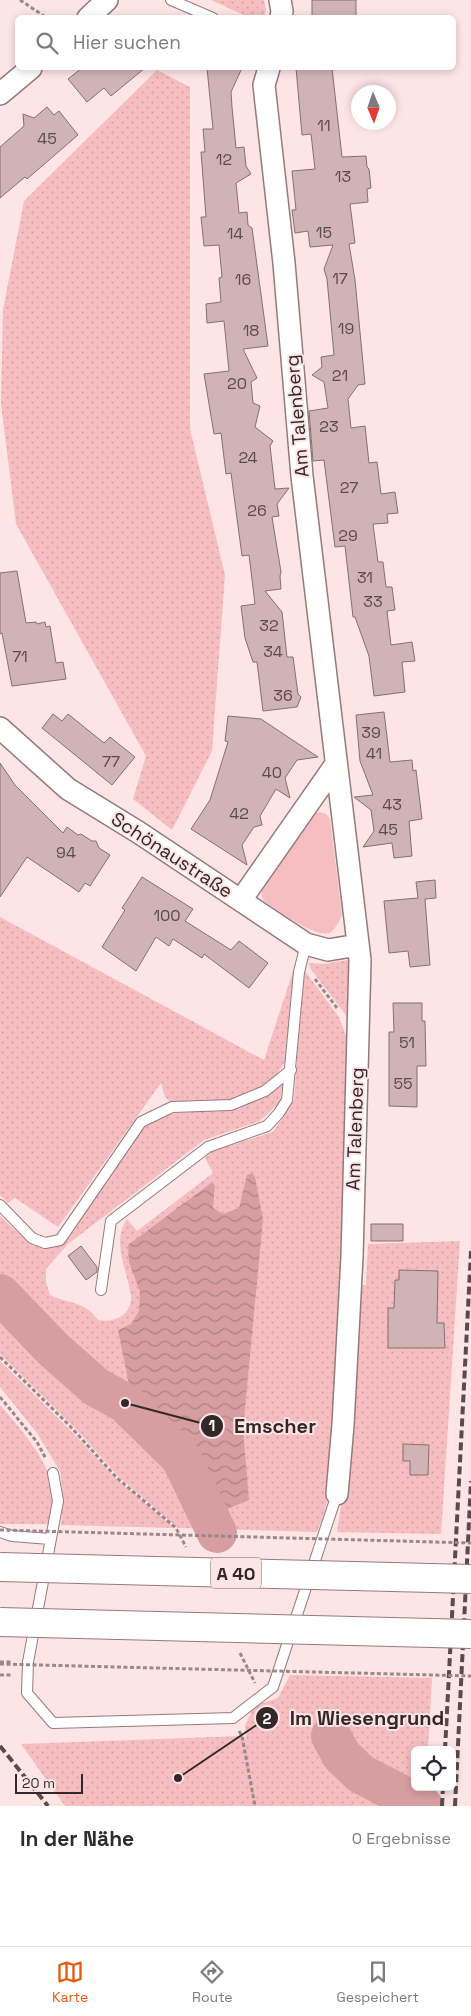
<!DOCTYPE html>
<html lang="de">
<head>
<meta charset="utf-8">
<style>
  :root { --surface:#fff; --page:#f7f7f7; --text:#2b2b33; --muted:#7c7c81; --line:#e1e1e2; --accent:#ea580c }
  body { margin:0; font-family:"Space Grotesk",sans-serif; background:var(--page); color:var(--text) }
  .controls { position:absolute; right:15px; bottom:15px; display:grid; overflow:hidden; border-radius:8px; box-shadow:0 2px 8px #0003 }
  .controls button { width:45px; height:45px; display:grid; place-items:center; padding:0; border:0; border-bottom:1px solid var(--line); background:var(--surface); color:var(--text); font:25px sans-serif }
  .compass { position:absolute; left:351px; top:85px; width:45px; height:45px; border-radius:50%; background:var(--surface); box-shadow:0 2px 8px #0003; rotate:178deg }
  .scale { position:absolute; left:15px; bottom:12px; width:68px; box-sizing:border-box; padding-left:5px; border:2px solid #332829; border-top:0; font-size:14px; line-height:18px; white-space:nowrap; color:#332829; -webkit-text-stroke:4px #fde4e5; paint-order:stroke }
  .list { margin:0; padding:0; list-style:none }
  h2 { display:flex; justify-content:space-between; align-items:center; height:65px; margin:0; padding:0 20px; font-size:21px }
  h2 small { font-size:16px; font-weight:400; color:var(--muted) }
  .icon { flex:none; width:28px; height:28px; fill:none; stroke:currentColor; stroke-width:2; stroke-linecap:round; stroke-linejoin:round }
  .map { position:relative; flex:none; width:471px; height:1806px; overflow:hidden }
  .search { position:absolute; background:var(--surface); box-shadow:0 2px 8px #0003; left:15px; right:15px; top:15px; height:55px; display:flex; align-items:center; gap:12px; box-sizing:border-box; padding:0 18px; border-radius:8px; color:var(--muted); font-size:19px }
  .sheet { height:140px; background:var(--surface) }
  nav { display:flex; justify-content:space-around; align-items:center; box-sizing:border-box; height:70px; border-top:1px solid var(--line); background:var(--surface); font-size:14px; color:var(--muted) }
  nav a { display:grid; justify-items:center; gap:2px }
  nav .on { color:var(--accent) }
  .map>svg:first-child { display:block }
  .grass { fill:url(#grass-dots) }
  .park { fill:#f6bec1 }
  .water { fill:url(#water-waves) }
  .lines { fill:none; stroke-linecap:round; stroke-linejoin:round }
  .river { stroke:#d69ea1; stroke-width:40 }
  .building { fill:#d0b3b5; stroke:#886e6f }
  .lane-casing { stroke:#957a7b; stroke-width:12 }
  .street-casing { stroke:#957a7b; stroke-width:24 }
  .path { stroke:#9a8788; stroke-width:3; stroke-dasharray:4 2.5; stroke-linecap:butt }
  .lane { stroke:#fff; stroke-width:10 }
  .street { stroke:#fff; stroke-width:21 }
  .rail { stroke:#594b4c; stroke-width:4; stroke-dasharray:8 4; stroke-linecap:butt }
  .highway-bridge-casing { stroke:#957a7b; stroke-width:30; stroke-linecap:butt }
  .path-bridge { stroke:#9a8788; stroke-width:3; stroke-dasharray:4 2.5; stroke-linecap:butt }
  .highway-bridge { stroke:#fff; stroke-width:28 }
  .labels { text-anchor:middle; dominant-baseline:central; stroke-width:4; stroke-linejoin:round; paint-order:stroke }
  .number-label { font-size:16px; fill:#5a4b4c }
  .shield { fill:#fde4e5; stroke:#706061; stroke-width:1 }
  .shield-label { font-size:18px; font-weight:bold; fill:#332829 }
  .street-label { font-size:19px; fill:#332829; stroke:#fde4e5 }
  .leader { fill:none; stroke:#332829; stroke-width:2 }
  .callout-dot { fill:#332829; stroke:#fde4e5; stroke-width:2 }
  .mark-label { font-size:15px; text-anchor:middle; font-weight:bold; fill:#fff }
  .callout-label { font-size:20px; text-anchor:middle; font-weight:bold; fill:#332829; stroke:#fde4e5; stroke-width:4; stroke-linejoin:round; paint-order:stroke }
</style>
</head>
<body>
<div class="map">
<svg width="471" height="1806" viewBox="0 0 471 1806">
  <defs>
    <pattern id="grass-dots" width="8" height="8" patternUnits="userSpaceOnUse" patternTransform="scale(1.25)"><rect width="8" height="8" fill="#f6bec1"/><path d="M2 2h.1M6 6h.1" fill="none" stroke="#d3a3a6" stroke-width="1.8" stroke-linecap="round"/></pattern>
    <pattern id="water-waves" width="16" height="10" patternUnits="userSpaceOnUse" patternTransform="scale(1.25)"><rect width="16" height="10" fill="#d69ea1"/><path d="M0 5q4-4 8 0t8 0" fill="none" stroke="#ae8183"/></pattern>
  </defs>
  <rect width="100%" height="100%" fill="#fde4e5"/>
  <!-- grass -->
  <path class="grass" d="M211,0H264L266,10L264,17H248Z
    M157,70L190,87V429L225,575L212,751L172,830L133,799L146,756L16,524L1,404L3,310L24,201Z
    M0,917L264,1060L295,965L288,1057L277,1074L260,1088L230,1101L172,1103L165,1097L161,1083L58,1227L15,1198L8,1203L0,1195Z
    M347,960L352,962L351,1022L310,968L309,963L324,964Z
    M305,971L339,1017L349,1044L351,1126L333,1478L324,1514L317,1532L178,1528L119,1477L76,1429L0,1354V1216C16,1230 37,1257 61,1244C73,1237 81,1219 88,1207C101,1186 130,1138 148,1124C173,1106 205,1115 233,1110C251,1106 268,1092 283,1082L280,1102L260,1121L204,1140L68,1244L46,1269V1282L50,1295C71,1305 83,1300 98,1320C114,1323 131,1316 131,1297C131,1294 129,1289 129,1286C124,1263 113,1240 127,1219L137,1231L213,1173L205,1158L212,1151L273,1132L294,1100L303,972Z
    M460,1241L441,1534L337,1532L345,1477L355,1285H366L368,1244Z
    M0,1361L71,1431L116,1479L175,1528L61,1525L63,1497L60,1471L37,1433L0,1387Z
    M0,1405C21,1429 55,1467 54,1501C54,1509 52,1517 51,1524H0Z
    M290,1675L432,1678L428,1750H415V1787H426L425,1806H65L21,1744L242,1736L246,1738L245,1726L254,1706L278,1698Z"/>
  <!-- park -->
  <path class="park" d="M320,812L326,814L330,819L342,915C339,921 336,928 331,932C318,941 277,909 264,901L262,897V891L308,819L314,814Z"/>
  <!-- water -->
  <path class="water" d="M252,1173L255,1177L263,1219L243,1429L249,1500L222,1511L195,1455L147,1404L131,1394L118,1330L131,1324L139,1311L140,1292L129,1262L128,1245L211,1183L215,1185L213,1208L223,1214L239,1208L247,1175Z"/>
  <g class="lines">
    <!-- river -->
    <path class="river" d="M0,1294L53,1349L96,1387L125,1403L181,1458L217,1533
      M331,1736L342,1756L361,1774L423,1806"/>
  </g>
  <!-- building -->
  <path class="building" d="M312,0H356V18H312Z
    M82,68H145L111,96L104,88L87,102L68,79Z
    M207,68H242L231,92L232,107L236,148L244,147L246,166L251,174L236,183L239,213L247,212L248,225L252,228L268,346L243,349L257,378L251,382L253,403L260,406L255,427L273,441L270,446L275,489L289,488L277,504L279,516L272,517L281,572L280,576L281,589L265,591L282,612L287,657H293L298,694L301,697L297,707L263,711L257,662H253L245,638L241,606L255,604L249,555L242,556L231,473L226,474L221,433L214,434L204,374L229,371L224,321L207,323L206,304L221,302L219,278L222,277L219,245L204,246L201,217H206L201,152H205L203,129H213Z
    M296,68H332L342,157L366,156L367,167L369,169L371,188L367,189L368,202L350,204L355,243L349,244L355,280L365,384L358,385L348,399L351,428L365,426L369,463L377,462L381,494L395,492L398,513L387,514L388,523L373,524L378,562H383L386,587H392L395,610L387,611L391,645L412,642L415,661L402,662L405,692L374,696L369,656L355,617H353L345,546L335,547L324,460L313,461L309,411L328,408L324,382L312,375L322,367L321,357L334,355L327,279L324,269L333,245L310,247L308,231L295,233L292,210H296L292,171L315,169L311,134L302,135Z
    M47,107L54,115L59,111L78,135L27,179L25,177L0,198V147L24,126L23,114L34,118Z
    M17,571L26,623L36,622L37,624L45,622L46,627L50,626L56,663L63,662L66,679L12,686L2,633L0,634V573Z
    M384,712L390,762L412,760L413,771L416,770L422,819L409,821L412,856L394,858L392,843L363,847L374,831L371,810L354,797L373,795L360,761L356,715Z
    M53,714L62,721L68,714L104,743L110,737L135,757L112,785L42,728Z
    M228,716L261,719L318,757L297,760L285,778L290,798L276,789L260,816L262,825L254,827L242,845L247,865L191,829L210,800L228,742L225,741Z
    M0,763L15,785L63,833L67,827L78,835L81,834L92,841H96L99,848L110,855L90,886L85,883L79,892L27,857L0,897Z
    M142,877L193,909L185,921L231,950L239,941L268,963L249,988L204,954L202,958L173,939L169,946L156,937L136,971L102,947L125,910L122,908Z
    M435,880L436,898L425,899L430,965L410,967L408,951L389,953L384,901L418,898L416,882Z
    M393,1003H422V1021H425L426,1066H417V1107L389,1106V1032H394Z
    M371,1224H403V1241H371Z
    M81,1246L97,1267V1272L86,1280L68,1256Z
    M399,1270L438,1271L437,1323H444L445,1348H388V1308H394L395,1280H399Z
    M403,1444L429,1445L428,1475H410V1461H403Z"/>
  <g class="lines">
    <defs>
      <path id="lane" d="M171,0L213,18
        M0,1205L32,1238L45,1243L60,1240L141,1122L172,1107L231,1105L265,1091L291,1070
        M101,1290L111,1221L208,1147L267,1126L279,1113L287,1100L299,972L306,944
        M53,1473L58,1501L28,1662L27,1693L53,1723L233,1718L273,1687L337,1494
        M0,1532L12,1536L50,1539"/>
      <path id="street" d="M280,0L282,11L281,18
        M88,18L107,0
        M269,68L264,85L284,263L302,476L360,960L352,1257L343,1425L337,1494
        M0,94L31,68
        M0,728L68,789L138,832L306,944L328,950L358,945
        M241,900L336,764"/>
    </defs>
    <!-- lane casing -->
    <use href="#lane" class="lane-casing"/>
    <!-- street casing -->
    <use href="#street" class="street-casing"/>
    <!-- path -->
    <path class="path" d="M20,0L47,18
      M315,979L337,1008
      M0,1357L69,1425L117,1478L176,1528L186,1547
      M0,1397L37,1442L46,1459
      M240,1653L255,1683
      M0,1662H12
      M0,1675H12
      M239,1731L242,1736L255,1806"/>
    <!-- lane -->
    <use href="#lane" class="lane"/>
    <!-- street -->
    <use href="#street" class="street"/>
    <!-- rail -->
    <path class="rail" d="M0,1746L48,1806
      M445,1750L471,1251
      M442,1806L443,1787
      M455,1806L471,1481"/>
    <defs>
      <path id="highway-bridge" d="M0,1567L471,1579
        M0,1622L471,1634"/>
    </defs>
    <!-- highway-bridge casing -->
    <use href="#highway-bridge" class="highway-bridge-casing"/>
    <!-- path-bridge -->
    <path class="path-bridge" d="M0,1530L471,1543
      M0,1664L471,1676"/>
    <!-- highway-bridge -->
    <use href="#highway-bridge" class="highway-bridge"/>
  </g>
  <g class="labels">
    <!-- number labels -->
    <g class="number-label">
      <text x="324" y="125">11</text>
      <text x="47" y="138">45</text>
      <text x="224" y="159">12</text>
      <text x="343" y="176">13</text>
      <text x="324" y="232">15</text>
      <text x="235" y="233">14</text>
      <text x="340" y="278">17</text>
      <text x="243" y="279">16</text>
      <text x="346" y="328">19</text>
      <text x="251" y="330">18</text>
      <text x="340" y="375">21</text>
      <text x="237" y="383">20</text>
      <text x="329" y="426">23</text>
      <text x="248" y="457">24</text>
      <text x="349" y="487">27</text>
      <text x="257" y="510">26</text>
      <text x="348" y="535">29</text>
      <text x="365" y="577">31</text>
      <text x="373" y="601">33</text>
      <text x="269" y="625">32</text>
      <text x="273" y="651">34</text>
      <text x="20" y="656">71</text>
      <text x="283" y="695">36</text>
      <text x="371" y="732">39</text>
      <text x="374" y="753">41</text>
      <text x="111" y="761">77</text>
      <text x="272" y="772">40</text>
      <text x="392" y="804">43</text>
      <text x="239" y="813">42</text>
      <text x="388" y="829">45</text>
      <text x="66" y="852">94</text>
      <text x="167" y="915">100</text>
      <text x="407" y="1042">51</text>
      <text x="403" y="1083">55</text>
    </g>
    <!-- shield labels -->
    <rect class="shield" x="211" y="1557.5" width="50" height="31" rx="4"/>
    <g class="shield-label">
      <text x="236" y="1573">A 40</text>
    </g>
    <!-- street labels -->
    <g class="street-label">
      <text transform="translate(297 416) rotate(-95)">Am Talenberg</text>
      <text transform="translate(172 855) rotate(33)">Schönaustraße</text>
      <text transform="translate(355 1129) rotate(-88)">Am Talenberg</text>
    </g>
  </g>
  <!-- callouts -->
  <path class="leader" d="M125 1403L212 1426M178 1778L267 1718"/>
  <g class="callout-dot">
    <circle cx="125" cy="1403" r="5"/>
    <circle cx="178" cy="1778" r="5"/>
    <circle cx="212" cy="1426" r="12"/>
    <circle cx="267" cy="1718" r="12"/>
  </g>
  <g class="mark-label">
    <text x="212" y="1431">1</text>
    <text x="267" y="1724">2</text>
  </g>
  <g class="callout-label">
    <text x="275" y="1433">Emscher</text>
    <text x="367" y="1725">Im Wiesengrund</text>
  </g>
</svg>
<div class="controls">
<button><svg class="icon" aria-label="locate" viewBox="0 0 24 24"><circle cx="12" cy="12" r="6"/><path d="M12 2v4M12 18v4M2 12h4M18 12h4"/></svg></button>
</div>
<svg class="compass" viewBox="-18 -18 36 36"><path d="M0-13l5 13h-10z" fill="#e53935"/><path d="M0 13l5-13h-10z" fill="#7c7c81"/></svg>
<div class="scale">20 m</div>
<div class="search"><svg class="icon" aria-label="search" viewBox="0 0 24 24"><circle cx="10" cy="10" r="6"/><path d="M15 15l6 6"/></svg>Hier suchen</div>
</div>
<section class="sheet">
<h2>In der Nähe<small>0 Ergebnisse</small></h2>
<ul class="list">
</ul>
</section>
<nav>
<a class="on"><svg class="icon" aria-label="map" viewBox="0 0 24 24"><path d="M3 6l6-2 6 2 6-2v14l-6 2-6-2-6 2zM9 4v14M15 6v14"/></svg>Karte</a>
<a><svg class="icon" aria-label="directions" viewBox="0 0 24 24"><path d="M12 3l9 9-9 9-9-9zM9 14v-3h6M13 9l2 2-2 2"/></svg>Route</a>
<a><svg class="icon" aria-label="saved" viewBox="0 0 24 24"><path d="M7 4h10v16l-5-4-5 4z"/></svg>Gespeichert</a>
</nav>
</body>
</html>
